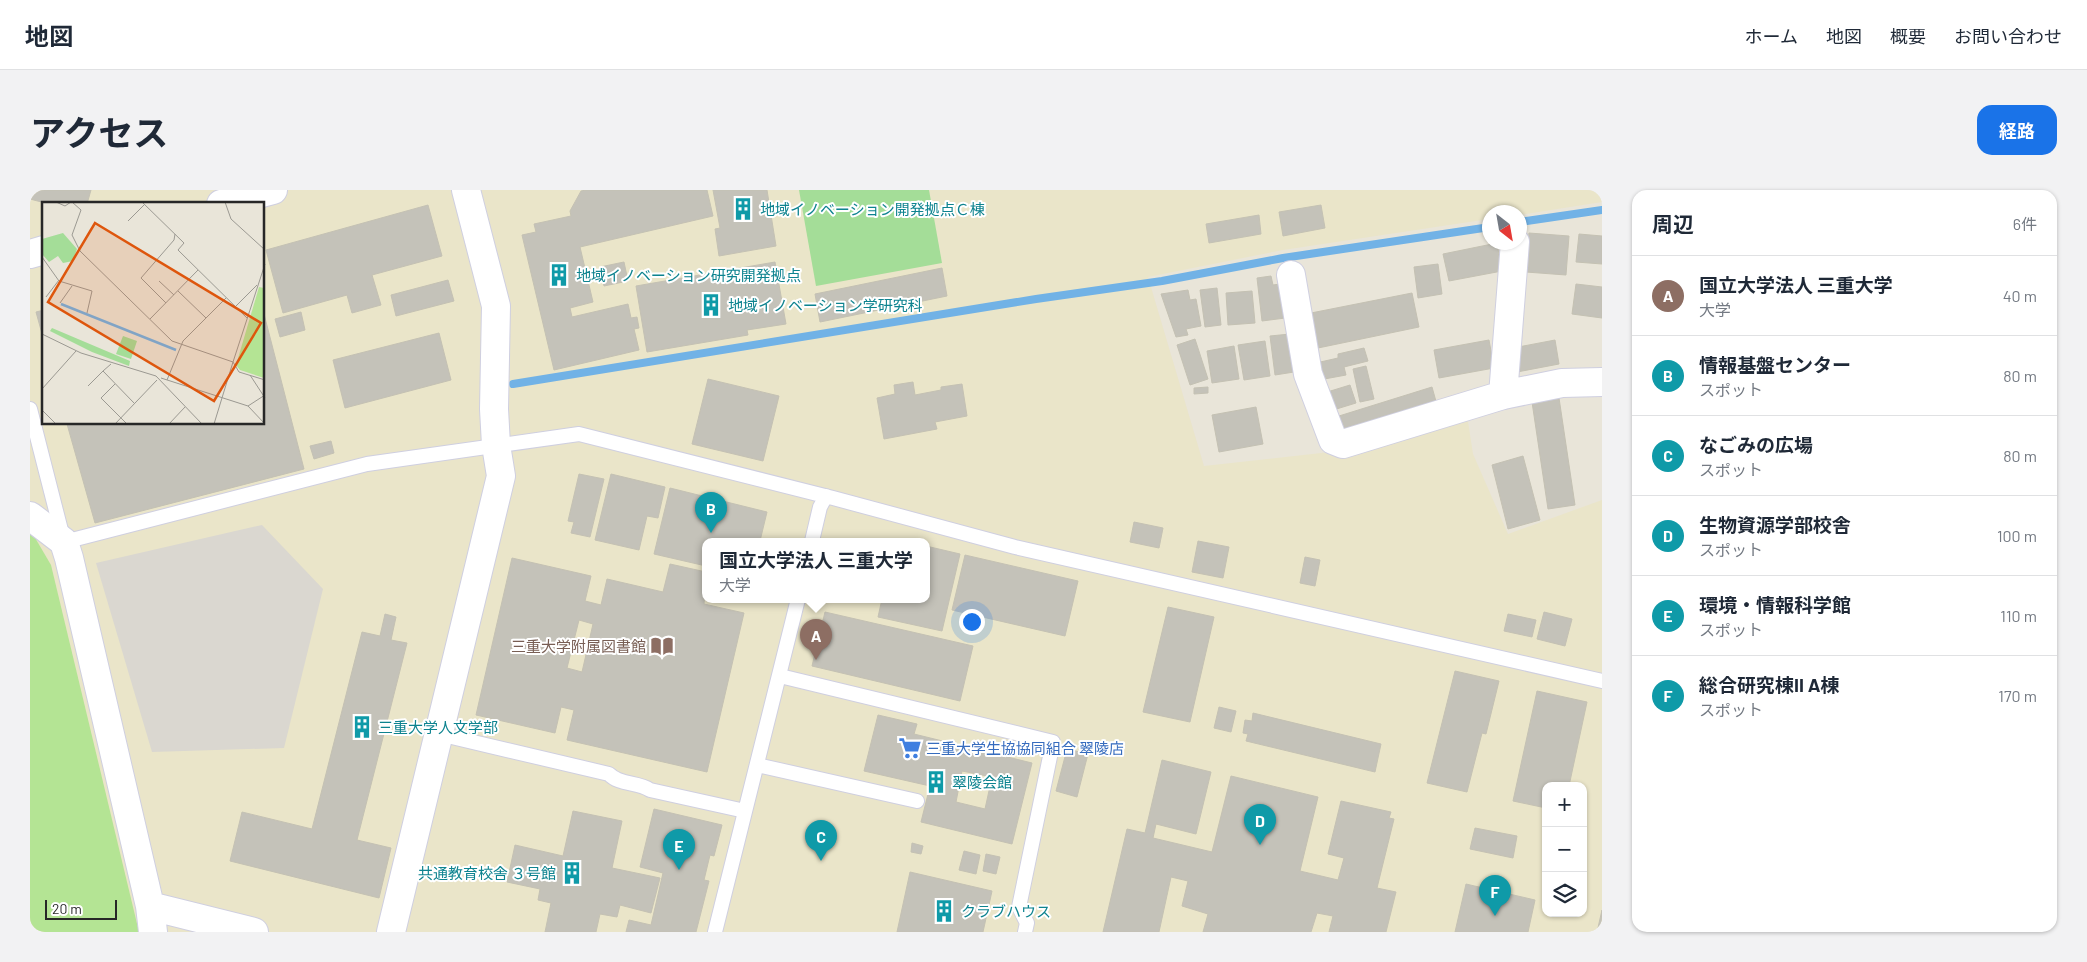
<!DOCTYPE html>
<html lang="ja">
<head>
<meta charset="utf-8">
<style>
  :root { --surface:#fff; --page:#f2f2f3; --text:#1f2937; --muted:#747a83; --line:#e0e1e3; --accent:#1a73e8 }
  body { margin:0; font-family:Barlow,"Noto Sans JP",sans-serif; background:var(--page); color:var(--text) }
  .controls { position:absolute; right:15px; bottom:15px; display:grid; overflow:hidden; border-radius:10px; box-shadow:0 1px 4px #0004 }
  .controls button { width:45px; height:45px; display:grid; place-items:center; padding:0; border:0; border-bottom:1px solid var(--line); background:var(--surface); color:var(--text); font:25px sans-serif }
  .compass { position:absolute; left:1452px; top:15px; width:45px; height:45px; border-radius:50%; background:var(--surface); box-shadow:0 1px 4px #0004; rotate:149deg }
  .scale { position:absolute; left:15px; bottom:12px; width:72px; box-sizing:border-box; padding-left:5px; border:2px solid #272727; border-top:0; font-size:14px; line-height:18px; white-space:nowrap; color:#272727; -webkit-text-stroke:4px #fff; paint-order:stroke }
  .you { position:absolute; left:941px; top:431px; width:18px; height:18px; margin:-12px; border:4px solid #fff; border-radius:50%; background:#1a73e8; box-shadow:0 0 0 8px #1a73e833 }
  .badge { display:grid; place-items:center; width:32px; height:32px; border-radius:50%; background:var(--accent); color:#fff; font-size:16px; font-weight:700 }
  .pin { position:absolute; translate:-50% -41px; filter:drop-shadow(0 1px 2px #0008) }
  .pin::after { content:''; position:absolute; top:26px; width:18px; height:15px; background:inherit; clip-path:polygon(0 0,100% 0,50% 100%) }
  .popup { position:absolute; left:672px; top:348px; width:228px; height:65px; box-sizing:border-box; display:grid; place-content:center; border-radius:10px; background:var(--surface); filter:drop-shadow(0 1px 4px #0005); font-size:16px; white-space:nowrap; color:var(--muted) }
  .popup b { font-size:19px; color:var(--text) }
  .popup::after { content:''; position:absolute; left:50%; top:100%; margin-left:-10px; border:10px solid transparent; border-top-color:var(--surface) }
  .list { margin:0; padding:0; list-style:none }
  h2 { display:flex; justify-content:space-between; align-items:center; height:65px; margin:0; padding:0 20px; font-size:21px }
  h2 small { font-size:16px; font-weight:400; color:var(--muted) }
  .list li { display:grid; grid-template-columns:32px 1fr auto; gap:15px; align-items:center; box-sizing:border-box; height:80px; padding:0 20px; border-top:1px solid var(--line) }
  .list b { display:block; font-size:19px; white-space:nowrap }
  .list p { margin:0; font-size:16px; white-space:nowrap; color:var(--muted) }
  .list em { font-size:16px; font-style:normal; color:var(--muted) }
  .icon { flex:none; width:28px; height:28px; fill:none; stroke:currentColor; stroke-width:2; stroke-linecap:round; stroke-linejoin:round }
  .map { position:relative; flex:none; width:1572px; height:742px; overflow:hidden; border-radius:15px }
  header { display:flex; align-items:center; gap:30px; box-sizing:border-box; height:70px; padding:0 25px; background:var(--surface); border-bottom:1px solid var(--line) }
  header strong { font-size:24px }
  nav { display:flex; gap:28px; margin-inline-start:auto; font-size:18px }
  .intro { display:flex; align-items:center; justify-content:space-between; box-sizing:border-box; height:120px; padding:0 30px }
  h1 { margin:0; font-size:35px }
  .button { padding:12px 22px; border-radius:15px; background:var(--accent); color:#fff; font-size:18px; font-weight:700 }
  main { display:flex; gap:30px; padding:0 30px }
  aside { flex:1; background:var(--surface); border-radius:15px; box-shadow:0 1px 4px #0004 }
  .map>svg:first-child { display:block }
  .education { fill:#eae5c9; fill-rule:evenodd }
  .green { fill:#a4dd98 }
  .pitch { fill:#b4e494 }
  .plaza { fill:#dad7d0 }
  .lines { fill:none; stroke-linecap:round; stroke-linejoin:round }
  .stream { stroke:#71b2e6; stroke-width:8 }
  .building { fill:#c4c2b9; stroke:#c4c1b3; fill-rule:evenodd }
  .lane-casing { stroke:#cfcfe0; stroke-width:16 }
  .street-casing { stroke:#cfcfe0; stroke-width:30 }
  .secondary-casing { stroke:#cfcfe0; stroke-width:30 }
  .lane { stroke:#fff; stroke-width:14 }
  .street { stroke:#fff; stroke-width:28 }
  .secondary { stroke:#fff; stroke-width:28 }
  .labels { text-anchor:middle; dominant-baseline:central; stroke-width:4; stroke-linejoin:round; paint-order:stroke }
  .culture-label { font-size:15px; fill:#0d838f; stroke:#fff; text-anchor:start }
  .education-label { font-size:15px; fill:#785e54; stroke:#fff; text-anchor:end }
  .shop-label { font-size:15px; fill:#366cbe; stroke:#fff; text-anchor:start }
  .inset-river { fill:none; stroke:#71b2e6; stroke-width:2.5 }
  .inset-road { fill:none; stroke:#9b9992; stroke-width:1 }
  .view { fill:#de560d; fill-opacity:0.15; stroke:#de560d; stroke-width:2.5 }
  .inset-edge { fill:none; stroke:#272727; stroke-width:2.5 }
</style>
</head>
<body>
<header>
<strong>地図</strong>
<nav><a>ホーム</a><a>地図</a><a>概要</a><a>お問い合わせ</a></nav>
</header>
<div class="intro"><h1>アクセス</h1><a class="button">経路</a></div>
<main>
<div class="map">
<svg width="1572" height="742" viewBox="0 0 1572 742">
  <rect width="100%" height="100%" fill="#e9e5d9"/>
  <!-- education -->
  <path class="education" d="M0,0H1572V12L1490,25V22H1460L1459,29L1253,60L1118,87L1174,276L1309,261L1437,225L1443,264L1478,344L1572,310V742H0ZM14,14H234V234H14ZM676,351H896V409H676ZM1516,596H1553V723H1516Z"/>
  <!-- green -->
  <path class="green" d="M769,0H899L912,73L786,96Z"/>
  <!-- pitch -->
  <path class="pitch" d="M0,343L4,346L21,375L109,742H0Z"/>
  <!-- plaza -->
  <path class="plaza" d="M232,335L293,399L254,558L122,562L66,373Z"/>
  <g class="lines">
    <!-- stream -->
    <path class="stream" d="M1490,32L1572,20
      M483,194L1006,109L1132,91L1253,68L1460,37"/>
  </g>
  <!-- building -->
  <path class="building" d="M0,0H61L57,14H19L0,9Z
    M556,0H677L683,26L550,57L563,112L540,118L542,127L598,114L601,128L607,127L609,138L604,139L609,160L524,180L492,45L506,42L504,34L541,26L540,21L551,1Z
    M683,0H737L746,56L689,66L685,39L690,38Z
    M398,15L412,66L342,85L351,115L322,123L317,105L253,123L236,60Z
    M1291,15L1295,38L1253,46L1249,22Z
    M1229,25L1231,44L1179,53L1176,34Z
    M1499,43L1539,46L1536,85L1496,82Z
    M1549,44L1572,46V74L1546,72Z
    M1467,53L1472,81L1419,91L1413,64Z
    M594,72L598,91L574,96L570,77Z
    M745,72L756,134L717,140L718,145L617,162L606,96Z
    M1408,74L1412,104L1388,108L1384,77Z
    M912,78L917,106L790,132L785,104Z
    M1241,86L1243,95L1250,94L1263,127L1232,131L1227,88Z
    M418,90L424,111L366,126L361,105Z
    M1546,94L1572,97V128L1542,124Z
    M1187,98L1191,135L1175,137L1170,100Z
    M1158,100L1160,110L1166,109L1171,136L1156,139L1158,145L1146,147L1131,104Z
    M1222,101L1225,133L1198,135L1196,103Z
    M1382,103L1389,137L1288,158L1281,123Z
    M14,120V151L6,122Z
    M271,122L275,140L250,147L245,129Z
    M234,124L274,279L65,333L37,234H234Z
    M409,143L421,190L315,218L303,170Z
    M1260,144L1264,182L1245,185L1240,146Z
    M1165,149L1178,189L1160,195L1147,155Z
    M1459,150L1464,178L1409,188L1404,160Z
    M1525,150L1529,174L1487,182L1483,158Z
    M1235,151L1240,186L1214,190L1208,155Z
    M1204,156L1209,189L1182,193L1177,161Z
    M1334,158L1338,171L1314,177L1316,185L1289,190L1286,173L1308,168V164Z
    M1336,176L1344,209L1330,212L1323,179Z
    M678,189L749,206L733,271L662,254Z
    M883,192L885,205L911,200V197L932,194L937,226L905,232L907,239L854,249L847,208L865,204L864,195Z
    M1320,195L1326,213L1300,221L1294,203Z
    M1178,197V203L1164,204V198Z
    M1402,197L1407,215L1314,244L1309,226Z
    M1529,208L1545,315L1518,319L1502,212Z
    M1226,217L1233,254L1189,262L1182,225Z
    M301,251L304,263L284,269L280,256Z
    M1493,266L1510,330L1478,339L1462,275Z
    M549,284L574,289L560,347L541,343L544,332L538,331Z
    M581,284L635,297L628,328L617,326L609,360L565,350Z
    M640,298L737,322L730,351H676V376L624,364Z
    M1104,332L1133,338L1129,358L1100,352Z
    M1168,351L1199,357L1193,388L1162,382Z
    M896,356L930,364L912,441L848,427L852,409H896Z
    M935,365L1048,391L1035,446L922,420Z
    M1275,367L1290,370L1285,396L1270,393Z
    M482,368L561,386L555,411L571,415L577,389L633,402L640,374L676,382L674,414L714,423L677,582L537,550L544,520L531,517L525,543L446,525ZM549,430L563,434L552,482L537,478Z
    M1138,417L1184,427L1160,532L1113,522Z
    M795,422L943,456L930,511L782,476Z
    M1514,422L1542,429L1535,456L1507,449Z
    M355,424L366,427L361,450L377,453L327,650L361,658L349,708L200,671L212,622L282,639L332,442L350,446Z
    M1478,424L1506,430L1502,447L1474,441Z
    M1425,481L1469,491L1456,544L1452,543L1437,602L1397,593Z
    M1507,501L1557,512L1539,596H1516V618L1483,611Z
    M1189,517L1206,521L1201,542L1184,538Z
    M1223,523L1351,554L1345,582L1216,551L1218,544L1213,543L1215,530L1222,531Z
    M848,525L887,534L884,544L1002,573L982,654L891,632L900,596L834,581ZM932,581L962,587L955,619L926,612Z
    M1037,559L1058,564L1047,607L1026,601Z
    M1132,570L1181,582L1166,644L1126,634L1123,648L1182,662L1201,586L1288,607L1270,681L1308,690L1314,668L1298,664L1311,611L1361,622L1359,628L1364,629L1347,698L1366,702L1356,742H1299L1303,726L1287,723L1281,742H1173L1178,724L1152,716L1158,691L1141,687L1129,742H1073L1097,639L1115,643Z
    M624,619L692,635L684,666L680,665L674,690L679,691L666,742H596L599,730L621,735L633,683L610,677Z
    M543,621L592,631L582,678L630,688L621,723L590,715L587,727L570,724L566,742H515L521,713L508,710L510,699L477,692L485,655L533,666Z
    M1445,638L1487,646L1483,668L1440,659Z
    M882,653L893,656L891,664L881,662Z
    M934,661L950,665L946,684L929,680Z
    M956,664L970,667L966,684L953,681Z
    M880,682L962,701L953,742H867Z
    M1436,694L1505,710L1498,742H1425Z
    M1572,720V742H1567Z"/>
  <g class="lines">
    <defs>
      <path id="lane" d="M0,219L34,352L337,274L549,244L803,308L985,357L1572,491
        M782,351L790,317L796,306
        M750,486L1023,552L989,717L997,733L995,742
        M409,544L579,584C589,595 608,592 620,600L715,621
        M727,575L887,611
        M685,742L768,409"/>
      <path id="street" d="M1261,85L1278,184L1303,250L1313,254L1473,205L1532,193L1572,192
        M1473,205L1485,52
        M0,326L34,352L39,368L120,716L123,742
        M120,716L224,742
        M361,742L471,286L466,255"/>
      <path id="secondary" d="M436,0L466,116L464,219L466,255
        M191,14L243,0
        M0,64L14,60"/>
    </defs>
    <!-- lane casing -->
    <use href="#lane" class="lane-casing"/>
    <!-- street casing -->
    <use href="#street" class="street-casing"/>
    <!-- secondary casing -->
    <use href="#secondary" class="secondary-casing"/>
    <!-- lane -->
    <use href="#lane" class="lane"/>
    <!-- street -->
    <use href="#street" class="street"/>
    <!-- secondary -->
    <use href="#secondary" class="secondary"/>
  </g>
  <!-- icons -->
  <defs>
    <symbol id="building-bare" viewBox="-9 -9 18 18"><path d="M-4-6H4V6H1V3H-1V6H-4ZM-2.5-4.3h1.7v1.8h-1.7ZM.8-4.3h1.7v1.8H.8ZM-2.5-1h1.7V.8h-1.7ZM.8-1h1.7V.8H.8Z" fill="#0f9aa8" stroke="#fff" stroke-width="2.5" paint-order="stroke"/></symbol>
    <symbol id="library-bare" viewBox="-9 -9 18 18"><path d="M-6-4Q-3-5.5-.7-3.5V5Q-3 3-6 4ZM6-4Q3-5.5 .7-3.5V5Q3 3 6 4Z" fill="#8d6e63" stroke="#fff" stroke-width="2.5" paint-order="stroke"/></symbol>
    <symbol id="supermarket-bare" viewBox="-9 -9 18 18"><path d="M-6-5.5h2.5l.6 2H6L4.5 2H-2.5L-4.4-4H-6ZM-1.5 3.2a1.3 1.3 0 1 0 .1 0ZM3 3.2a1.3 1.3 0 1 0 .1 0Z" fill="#3f7fe0" stroke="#fff" stroke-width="2.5" paint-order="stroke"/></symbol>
  </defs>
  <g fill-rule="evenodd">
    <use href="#building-bare" x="697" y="3" width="32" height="32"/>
    <use href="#building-bare" x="513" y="69" width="32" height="32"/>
    <use href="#building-bare" x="665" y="99" width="32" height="32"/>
    <use href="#library-bare" x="616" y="440" width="32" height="32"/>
    <use href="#building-bare" x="316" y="521" width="32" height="32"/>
    <use href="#supermarket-bare" x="864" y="542" width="32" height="32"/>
    <use href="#building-bare" x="890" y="576" width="32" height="32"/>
    <use href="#building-bare" x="526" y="667" width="32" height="32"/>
    <use href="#building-bare" x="898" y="705" width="32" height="32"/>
  </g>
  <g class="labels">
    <!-- culture labels -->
    <g class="culture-label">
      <text x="730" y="19">地域イノベーション開発拠点Ｃ棟</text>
      <text x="546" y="85">地域イノベーション研究開発拠点</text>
      <text x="698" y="115">地域イノベーション学研究科</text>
      <text x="348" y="537">三重大学人文学部</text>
      <text x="922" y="592">翠陵会館</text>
      <text x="526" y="683" text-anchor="end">共通教育校舎 ３号館</text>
      <text x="931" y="721">クラブハウス</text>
    </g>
    <!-- education labels -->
    <g class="education-label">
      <text x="616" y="456">三重大学附属図書館</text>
    </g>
    <!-- shop labels -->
    <g class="shop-label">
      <text x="896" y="558">三重大学生協協同組合 翠陵店</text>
    </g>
  </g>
  <!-- overview -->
  <g transform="translate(12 12)">
    <rect width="222" height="222" fill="#e9e5d9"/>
    <path d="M21,31L35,47L31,59L21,61L16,54L7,60L0,52V37ZM10,126L88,159L87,164L50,150L8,129ZM81,134L95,139L89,157L74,152Z" fill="#a4dd98"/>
    <path d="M217,85L222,86V176L198,168L194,163Z" fill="#b4e494"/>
    <path class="inset-river" d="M19,102L134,148"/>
    <path class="inset-road" d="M14,0L23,4L29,0M30,0L39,8L30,33L38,49L130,139L191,160L172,222M100,0L142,41L136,48L205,116M183,0L189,17L223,48M86,19L102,3M0,55L17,79L50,89L45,111M223,62L191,160L197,170L223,178M117,79L132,93M136,89L164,116M4,95L17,78M18,101L30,84M124,101L99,76L132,38L133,32M193,105L215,83M108,117L156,68M0,132L39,151L114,174L160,222M69,162L61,169L92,201M208,173L223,196M119,176L206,204L223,193M125,178L141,139L184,96M73,182L59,196L85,222M46,184L61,169M0,187L34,149M206,204L223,222M0,208L14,222M73,222L115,178M127,222L143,205"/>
    <path class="view" d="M53,21L219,121L172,199L6,100Z"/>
    <rect width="222" height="222" class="inset-edge"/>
  </g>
</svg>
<div class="controls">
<button>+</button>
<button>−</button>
<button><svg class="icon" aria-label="layers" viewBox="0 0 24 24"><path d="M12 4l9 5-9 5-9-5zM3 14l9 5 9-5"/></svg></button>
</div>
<svg class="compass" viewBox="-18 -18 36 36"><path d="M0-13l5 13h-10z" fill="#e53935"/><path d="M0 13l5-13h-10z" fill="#747a83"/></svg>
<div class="scale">20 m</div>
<div class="you"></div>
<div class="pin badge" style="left:786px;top:470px;background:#8d6e63">A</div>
<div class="popup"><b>国立大学法人 三重大学</b>大学</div>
<div class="pin badge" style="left:681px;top:343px;background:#0f9aa8">B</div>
<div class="pin badge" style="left:791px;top:671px;background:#0f9aa8">C</div>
<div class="pin badge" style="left:1230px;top:655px;background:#0f9aa8">D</div>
<div class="pin badge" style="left:649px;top:680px;background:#0f9aa8">E</div>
<div class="pin badge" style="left:1465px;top:726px;background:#0f9aa8">F</div>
</div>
<aside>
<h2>周辺<small>6件</small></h2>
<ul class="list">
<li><span class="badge" style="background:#8d6e63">A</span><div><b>国立大学法人 三重大学</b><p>大学</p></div><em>40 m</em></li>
<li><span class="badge" style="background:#0f9aa8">B</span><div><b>情報基盤センター</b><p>スポット</p></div><em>80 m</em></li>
<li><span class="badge" style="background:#0f9aa8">C</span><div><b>なごみの広場</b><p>スポット</p></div><em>80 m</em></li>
<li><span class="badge" style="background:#0f9aa8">D</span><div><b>生物資源学部校舎</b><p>スポット</p></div><em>100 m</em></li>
<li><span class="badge" style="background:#0f9aa8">E</span><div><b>環境・情報科学館</b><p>スポット</p></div><em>110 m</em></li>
<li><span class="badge" style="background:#0f9aa8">F</span><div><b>総合研究棟II A棟</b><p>スポット</p></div><em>170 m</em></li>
</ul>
</aside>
</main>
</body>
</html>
